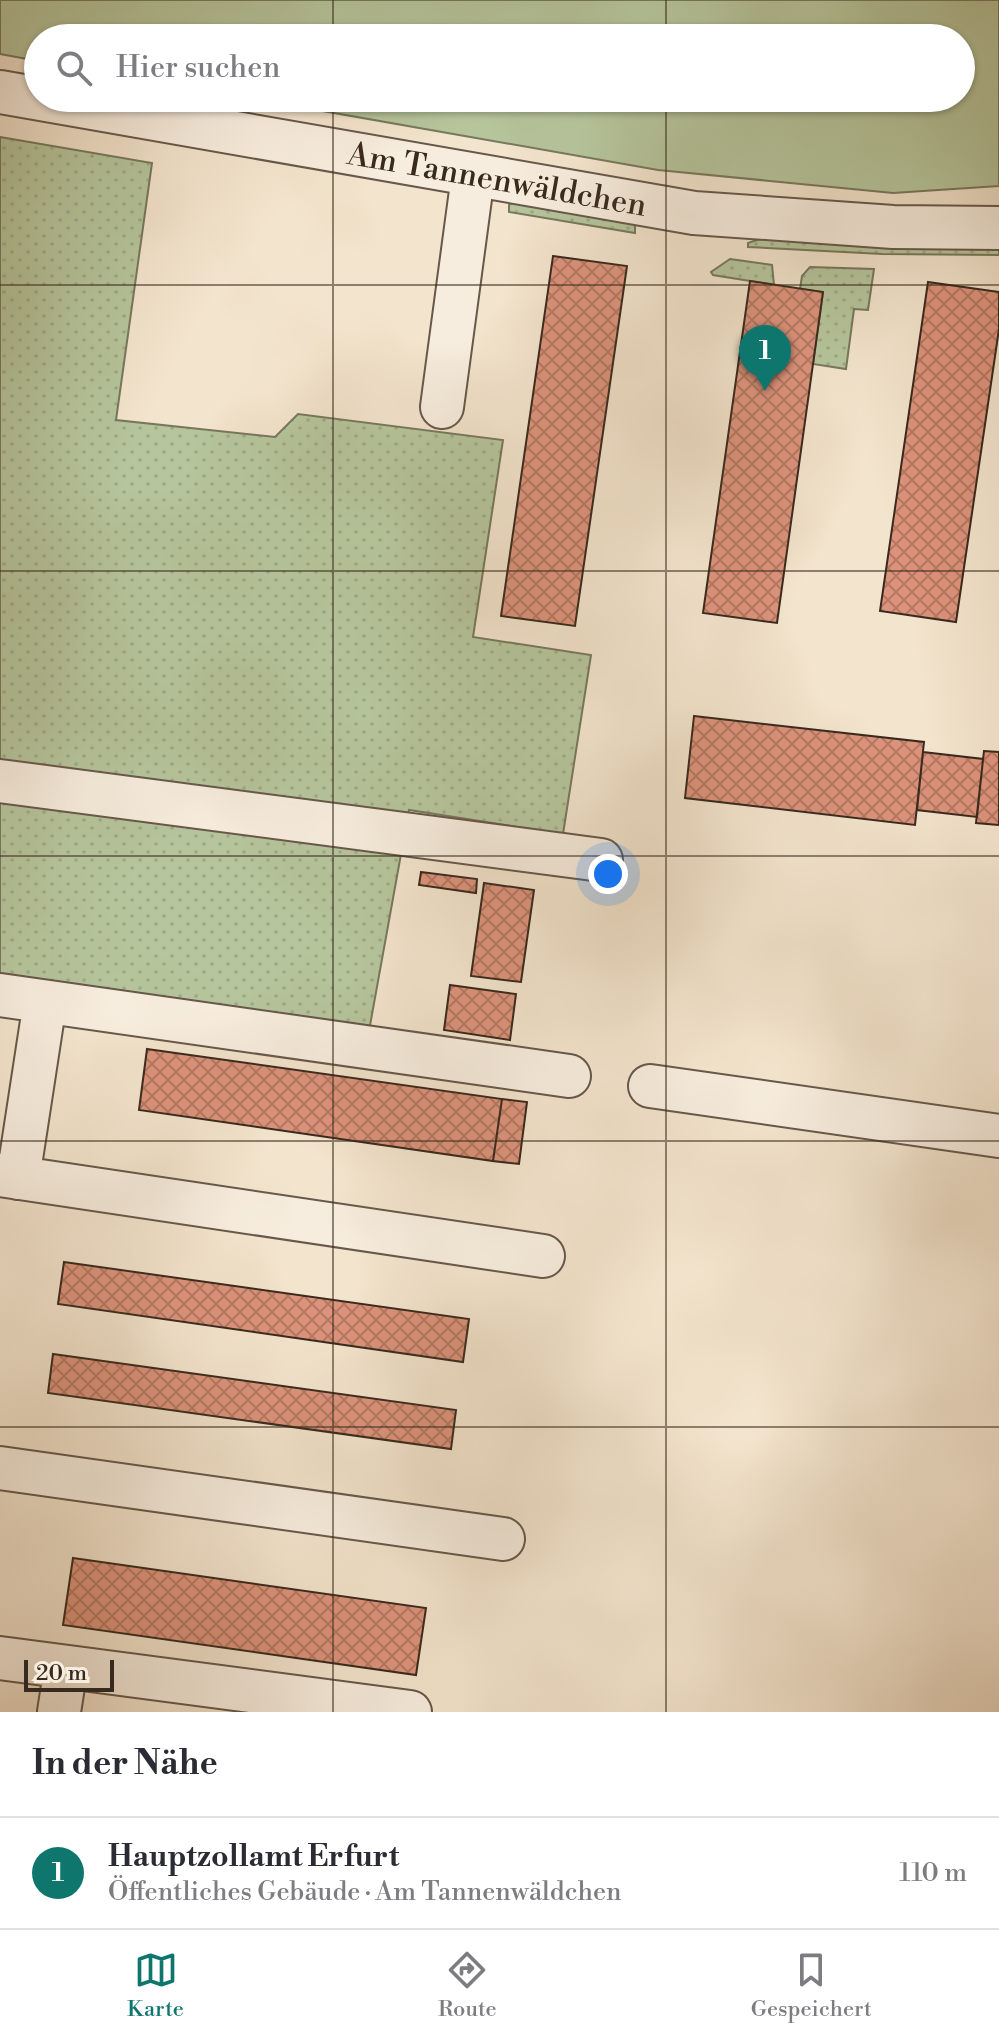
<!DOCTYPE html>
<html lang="de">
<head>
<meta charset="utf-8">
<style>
  :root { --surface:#fff; --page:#f7f7f7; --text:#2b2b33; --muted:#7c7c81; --line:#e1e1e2; --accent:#0f766e }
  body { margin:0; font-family:"Libre Bodoni",serif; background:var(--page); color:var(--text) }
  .scale { position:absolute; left:24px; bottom:20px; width:90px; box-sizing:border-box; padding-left:8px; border:4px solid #382a1e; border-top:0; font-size:22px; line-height:28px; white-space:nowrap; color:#382a1e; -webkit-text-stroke:6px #f7edde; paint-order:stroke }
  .you { position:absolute; left:608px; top:874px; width:28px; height:28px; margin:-20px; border:6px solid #fff; border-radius:50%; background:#1a73e8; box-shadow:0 0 0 12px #1a73e833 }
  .badge { display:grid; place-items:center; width:52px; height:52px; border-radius:50%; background:var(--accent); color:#fff; font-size:26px; font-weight:700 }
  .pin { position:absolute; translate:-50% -66px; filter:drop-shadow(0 2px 4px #0008) }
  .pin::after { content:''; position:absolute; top:42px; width:28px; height:24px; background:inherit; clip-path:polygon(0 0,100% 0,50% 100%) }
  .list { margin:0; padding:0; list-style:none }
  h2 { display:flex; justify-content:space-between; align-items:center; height:104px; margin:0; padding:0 32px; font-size:34px }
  h2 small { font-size:26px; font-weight:400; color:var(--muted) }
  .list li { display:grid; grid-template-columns:52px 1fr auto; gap:24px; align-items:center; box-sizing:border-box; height:112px; padding:0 32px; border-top:2px solid var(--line) }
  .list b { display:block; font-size:30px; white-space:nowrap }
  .list p { margin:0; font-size:26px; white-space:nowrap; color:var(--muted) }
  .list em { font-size:26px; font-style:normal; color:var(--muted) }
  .icon { flex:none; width:44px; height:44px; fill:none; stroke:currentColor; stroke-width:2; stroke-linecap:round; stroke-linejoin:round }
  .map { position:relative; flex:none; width:999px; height:1712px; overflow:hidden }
  .search { position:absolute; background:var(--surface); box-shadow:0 2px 6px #0004; left:24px; right:24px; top:24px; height:88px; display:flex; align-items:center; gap:20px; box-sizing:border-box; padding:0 28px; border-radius:44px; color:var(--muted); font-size:30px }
  .sheet { height:216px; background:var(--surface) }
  nav { display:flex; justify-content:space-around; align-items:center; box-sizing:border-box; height:112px; border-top:2px solid var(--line); background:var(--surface); font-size:22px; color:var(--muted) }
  nav a { display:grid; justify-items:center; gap:4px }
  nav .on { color:var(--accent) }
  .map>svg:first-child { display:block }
  .green { fill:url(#green-dots); stroke:#77785d; stroke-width:2 }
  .pitch { fill:#b6c59c; stroke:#77785d; stroke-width:2 }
  .building { fill:url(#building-cross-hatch); stroke:#382a1e; stroke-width:2 }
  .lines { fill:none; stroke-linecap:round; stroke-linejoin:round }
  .minor-casing { stroke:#67584a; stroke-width:46 }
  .minor { stroke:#f7edde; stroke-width:42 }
  .grid { fill:none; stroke:#382a1e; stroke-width:2; stroke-opacity:0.55 }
  .labels { text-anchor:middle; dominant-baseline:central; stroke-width:6; stroke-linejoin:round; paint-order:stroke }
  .street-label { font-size:32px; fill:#382a1e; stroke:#f7edde }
</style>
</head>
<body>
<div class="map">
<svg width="999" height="1712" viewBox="0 0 999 1712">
  <defs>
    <pattern id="green-dots" width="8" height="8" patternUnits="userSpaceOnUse" patternTransform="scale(2)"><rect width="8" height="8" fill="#b6c59c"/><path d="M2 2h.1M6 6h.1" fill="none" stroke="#9da986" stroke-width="1.8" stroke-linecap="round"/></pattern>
    <pattern id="building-cross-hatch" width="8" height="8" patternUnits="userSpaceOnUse" patternTransform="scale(2)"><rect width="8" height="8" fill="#dd937b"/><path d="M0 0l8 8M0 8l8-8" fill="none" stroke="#b47864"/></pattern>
  </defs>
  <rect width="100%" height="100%" fill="#f3e4cd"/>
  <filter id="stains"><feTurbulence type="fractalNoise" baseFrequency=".0025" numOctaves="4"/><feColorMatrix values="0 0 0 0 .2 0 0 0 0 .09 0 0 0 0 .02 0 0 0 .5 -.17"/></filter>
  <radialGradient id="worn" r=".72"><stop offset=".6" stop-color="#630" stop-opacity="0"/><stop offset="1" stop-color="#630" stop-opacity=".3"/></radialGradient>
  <!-- green -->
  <path class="green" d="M0,137L152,163L116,420L275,437L298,414L503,440L473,637L591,655L563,834L409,810L369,1031L0,981Z
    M518,200L622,218L635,225V233L509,212V205Z
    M763,238L999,241V255L882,254L748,247V243Z
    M730,259L772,265L774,285L713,275L711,272Z
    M810,267L874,269L868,310L854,309L846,369L813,364L823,292L800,289L802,276Z"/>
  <!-- pitch -->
  <path class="pitch" d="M0,0H999V186L893,193L658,170L249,98H961V38H38V61L0,54Z"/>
  <!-- building -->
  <path class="building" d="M553,256L627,266L575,626L501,616Z
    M750,281L823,292L777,623L703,613Z
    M928,282L999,292V329L956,622L880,611Z
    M694,716L924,742L915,825L685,798Z
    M984,751L999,752V825L976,823Z
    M923,752L983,759L977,817L917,810Z
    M421,872L477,879L476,893L419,885Z
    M484,883L534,890L521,982L471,976Z
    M450,985L516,994L510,1040L444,1030Z
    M147,1049L502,1099L493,1161L139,1110Z
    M502,1099L527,1102L519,1164L493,1161Z
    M64,1262L469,1319L463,1362L58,1304Z
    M53,1354L456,1410L451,1449L48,1393Z
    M73,1558L426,1608L416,1675L63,1625Z"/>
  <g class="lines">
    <defs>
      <path id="minor" d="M0,92L694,213L893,227L999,228
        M442,407L473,176
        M0,781L601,860
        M0,995L569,1076
        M650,1086L999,1136
        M0,1175L543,1256
        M18,1178L45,1002
        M0,1468L503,1539
        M0,1658L410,1712
        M59,1712L66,1667"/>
    </defs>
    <!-- minor casing -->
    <use href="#minor" class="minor-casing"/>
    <!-- minor -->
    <use href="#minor" class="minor"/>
  </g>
  <!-- grid -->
  <path class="grid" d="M333,0V38M666,0V38M333,98V1712M666,98V1712M0,285H999M0,571H999M0,856H999M0,1141H999M0,1427H999"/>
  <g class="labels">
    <!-- street labels -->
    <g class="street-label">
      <text transform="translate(497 180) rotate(10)">Am Tannenwäldchen</text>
    </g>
  </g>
  <rect width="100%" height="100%" filter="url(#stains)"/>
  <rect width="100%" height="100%" fill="url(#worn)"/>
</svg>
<div class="scale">20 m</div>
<div class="you"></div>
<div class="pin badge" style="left:765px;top:391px">1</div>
<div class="search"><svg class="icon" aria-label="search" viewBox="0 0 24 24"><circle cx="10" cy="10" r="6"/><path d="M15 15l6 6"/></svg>Hier suchen</div>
</div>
<section class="sheet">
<h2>In der Nähe<small></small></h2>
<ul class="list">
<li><span class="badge">1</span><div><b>Hauptzollamt Erfurt</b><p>Öffentliches Gebäude · Am Tannenwäldchen</p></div><em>110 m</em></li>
</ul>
</section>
<nav>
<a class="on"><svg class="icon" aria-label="map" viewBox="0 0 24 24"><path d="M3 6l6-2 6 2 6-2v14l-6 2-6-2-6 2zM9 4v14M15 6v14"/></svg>Karte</a>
<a><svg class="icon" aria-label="directions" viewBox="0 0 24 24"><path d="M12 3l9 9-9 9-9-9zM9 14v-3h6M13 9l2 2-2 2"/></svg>Route</a>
<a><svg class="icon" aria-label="saved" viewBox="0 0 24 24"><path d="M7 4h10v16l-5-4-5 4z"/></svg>Gespeichert</a>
</nav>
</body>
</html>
